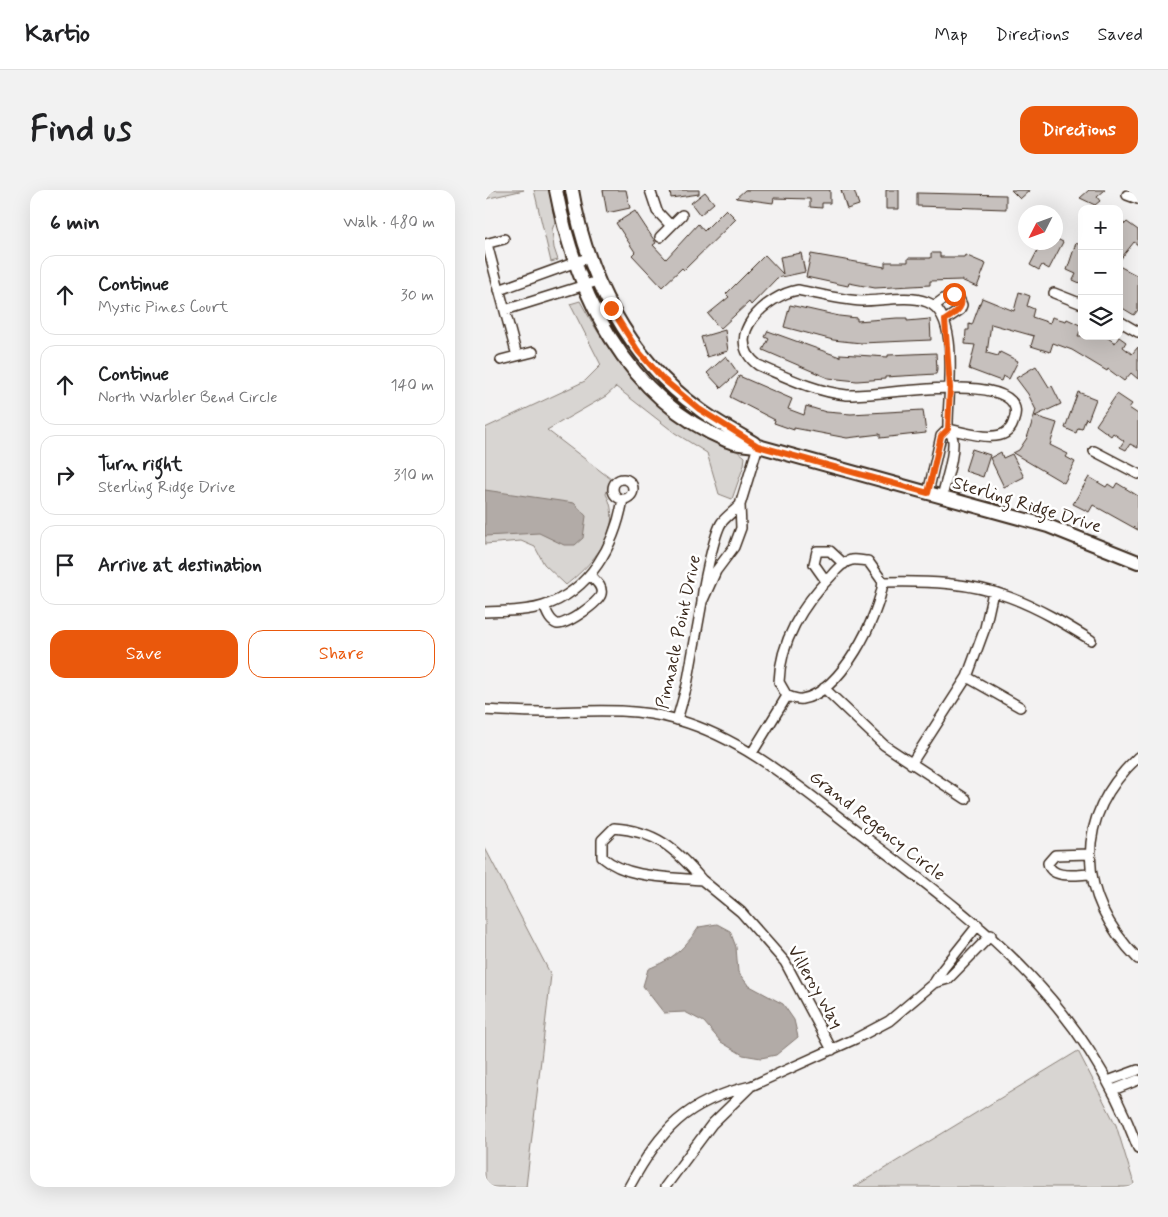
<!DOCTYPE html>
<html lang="en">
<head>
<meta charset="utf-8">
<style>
  :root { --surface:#fff; --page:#f2f2f2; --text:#202124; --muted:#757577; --line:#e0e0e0; --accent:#ea580c }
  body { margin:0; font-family:Mynerve,sans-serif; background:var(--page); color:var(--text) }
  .controls { position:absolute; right:15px; top:15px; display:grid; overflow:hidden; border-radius:10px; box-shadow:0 5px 20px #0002 }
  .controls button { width:45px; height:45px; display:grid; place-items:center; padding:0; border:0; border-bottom:1px solid var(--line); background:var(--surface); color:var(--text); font:25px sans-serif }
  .compass { position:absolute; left:533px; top:15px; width:45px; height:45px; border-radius:50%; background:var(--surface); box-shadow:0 5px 20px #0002; rotate:228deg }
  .stop { position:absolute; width:15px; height:15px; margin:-11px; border:4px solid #ea580c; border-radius:50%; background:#fff }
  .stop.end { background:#ea580c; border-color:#fff; box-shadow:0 1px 5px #0008 }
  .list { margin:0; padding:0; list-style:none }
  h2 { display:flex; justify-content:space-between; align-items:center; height:65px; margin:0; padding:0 20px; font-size:21px }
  h2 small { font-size:16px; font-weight:400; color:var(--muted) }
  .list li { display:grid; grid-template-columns:32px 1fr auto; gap:15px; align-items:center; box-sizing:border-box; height:80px; margin:0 10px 10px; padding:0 10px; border:1px solid var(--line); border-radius:15px }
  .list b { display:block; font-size:19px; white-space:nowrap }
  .list p { margin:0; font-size:16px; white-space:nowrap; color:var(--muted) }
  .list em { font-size:16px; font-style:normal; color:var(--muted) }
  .actions { display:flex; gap:10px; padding:15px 20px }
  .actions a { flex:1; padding:11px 0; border:1px solid var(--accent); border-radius:15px; text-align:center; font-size:18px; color:var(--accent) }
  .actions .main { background:var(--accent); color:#fff }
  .icon { flex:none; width:28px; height:28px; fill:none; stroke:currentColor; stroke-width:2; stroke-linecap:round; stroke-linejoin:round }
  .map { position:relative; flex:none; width:653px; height:997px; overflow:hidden; border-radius:15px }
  header { display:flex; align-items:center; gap:30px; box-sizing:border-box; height:70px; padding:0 25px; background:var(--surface); border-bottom:1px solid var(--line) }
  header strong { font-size:24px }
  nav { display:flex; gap:28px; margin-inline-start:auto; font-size:18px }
  .intro { display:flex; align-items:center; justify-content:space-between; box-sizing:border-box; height:120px; padding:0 30px }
  h1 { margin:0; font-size:35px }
  .button { padding:12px 22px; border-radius:15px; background:var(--accent); color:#fff; font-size:18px; font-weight:700 }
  main { display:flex; gap:30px; padding:0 30px }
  aside { flex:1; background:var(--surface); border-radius:15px; box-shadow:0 5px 20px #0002 }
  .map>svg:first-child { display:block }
  .green { fill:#d8d5d2; stroke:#8a8078 }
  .water { fill:#b2aba7; stroke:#827770 }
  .building { fill:#c6c0bd; stroke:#3b2a1e }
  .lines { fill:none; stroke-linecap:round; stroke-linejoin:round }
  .street-casing { stroke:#3b2a1e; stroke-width:12 }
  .secondary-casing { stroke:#3b2a1e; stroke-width:16 }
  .street { stroke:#fff; stroke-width:9 }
  .secondary { stroke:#fff; stroke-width:12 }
  .route { stroke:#ea580c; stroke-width:6 }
  .labels { text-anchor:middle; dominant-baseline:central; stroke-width:5; stroke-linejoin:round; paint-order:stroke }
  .street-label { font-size:18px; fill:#3b2a1e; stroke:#fff }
</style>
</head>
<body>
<header>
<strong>Kartio</strong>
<nav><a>Map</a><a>Directions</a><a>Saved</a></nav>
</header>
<div class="intro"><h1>Find us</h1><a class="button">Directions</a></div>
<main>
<aside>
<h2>6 min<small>Walk · 480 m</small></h2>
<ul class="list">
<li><svg class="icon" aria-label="ahead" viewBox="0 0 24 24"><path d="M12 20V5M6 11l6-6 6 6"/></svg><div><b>Continue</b><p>Mystic Pines Court</p></div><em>30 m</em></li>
<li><svg class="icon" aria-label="ahead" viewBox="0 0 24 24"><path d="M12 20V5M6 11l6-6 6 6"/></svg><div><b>Continue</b><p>North Warbler Bend Circle</p></div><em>140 m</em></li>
<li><svg class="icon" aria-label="right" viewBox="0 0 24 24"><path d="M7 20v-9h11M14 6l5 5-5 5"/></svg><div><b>Turn right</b><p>Sterling Ridge Drive</p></div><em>310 m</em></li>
<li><svg class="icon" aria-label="arrive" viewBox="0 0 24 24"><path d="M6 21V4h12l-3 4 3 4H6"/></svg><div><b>Arrive at destination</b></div></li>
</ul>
<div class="actions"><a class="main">Save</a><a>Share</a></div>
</aside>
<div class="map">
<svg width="653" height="997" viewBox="0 0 653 997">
  <rect width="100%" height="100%" fill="#f3f2f2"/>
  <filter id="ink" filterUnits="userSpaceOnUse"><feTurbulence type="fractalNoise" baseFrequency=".02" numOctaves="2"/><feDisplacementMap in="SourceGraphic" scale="10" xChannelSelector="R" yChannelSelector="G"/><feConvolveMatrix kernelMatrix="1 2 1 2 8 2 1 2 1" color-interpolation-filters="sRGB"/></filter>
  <g filter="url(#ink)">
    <!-- green -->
    <path class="green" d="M0,0H39L0,9Z
      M49,0H64L70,32L67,40L69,58L73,70L66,72Z
      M95,111C122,160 151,204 200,234C212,242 224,249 236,255C245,259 253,260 260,267L259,275L247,309L234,304L222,263L190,243L131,197L121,206L62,240L126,289L121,304C140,339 107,374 81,395L59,374L50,357L36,351L0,354V238L100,191L116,175L85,114Z
      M0,658L66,785L41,997H0Z
      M593,861L631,935L650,997H369Z"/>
    <!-- water -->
    <path class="water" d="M0,300L89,313L101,326L98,348L90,355H79L54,343L0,346Z
      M232,734L245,741L251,757L253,782L263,795L298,814L309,830L313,847L291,865L276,868L258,865L236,852L219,832L200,822L179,823L158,796L163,779C188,769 199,759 214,737Z"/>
    <!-- building -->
    <path class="building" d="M118,0H141L145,18L122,23Z
      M185,0H214V4L186,8Z
      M260,0H345V13H337V18L325,17V9L289,8L288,13L251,8Z
      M356,0H369L374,15L362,19Z
      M401,0H414V19H401Z
      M526,0H545L535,9Z
      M604,0H620L612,7L615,11L610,15L595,8Z
      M220,2L229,13L215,25L206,13Z
      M432,3L521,5V19L432,16Z
      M241,19L251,29L199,80L197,78L177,97L147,65L150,62L131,33L150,21L171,53L168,55L181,69L213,34L219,41Z
      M634,30L640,34L642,32L653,40V55L649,52L634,71Z
      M570,48L578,52L564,79L557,75L554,80L545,75L557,52H570Z
      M591,53L597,56V94L588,90L591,84L582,80Z
      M316,63L320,82L292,88L266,115L264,112L235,139L223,124L244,107L241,104L280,65L298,84L295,67Z
      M446,63H455V67H479L480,65L501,74L492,97L476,90L445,91V95L390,98L364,93L363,96L321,87L326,64L400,77V72H423V68H446Z
      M634,76L653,86V120L649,125L634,116Z
      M534,102L545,106L542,116L549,119L547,127L565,133L567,127L581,131L582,129L597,136L593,146H620L630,153L634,147L641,152L638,157L647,164L653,157V189L646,183L639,191L623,179L622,181L587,160L568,153L565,162L546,156L549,146L506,134L502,163L513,166L515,162L533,171L524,189L518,186L516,191L484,179L490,155L480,154L481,140H484V134L487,135L497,108L529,121Z
      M305,115L354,126L372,128V131L412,128H422V131L445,129L446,150L376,153L348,150L299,137Z
      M240,140L243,161L222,167L216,147Z
      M283,141L355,167V164L403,167V165L451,163L452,179L451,184L400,187V189L372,191L343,188L278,160L284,149L280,147Z
      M241,166L253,183L236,198L222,183Z
      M551,176L564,197L567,196L576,214L550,226L572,233L565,255L583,264L581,267L590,272L579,293L528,263L534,260L542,248L551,220L543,204L531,188Z
      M254,186L307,209L303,219L319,225L321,216L341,222L366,224L438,220L441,243L395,248V244L362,248L309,238V240L289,233L290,230L245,207Z
      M593,202L611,209L603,230L601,228L597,239L593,238L591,243L580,238Z
      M632,204L647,214L644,218L653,224V258L645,254L641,260L635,257L639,251L628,243L626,246L611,235Z
      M487,259L505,265L498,287L480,281Z
      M516,262L518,268L527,264L539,287L519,297L505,268Z
      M604,287L621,297L623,294L629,298L632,293L653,306V340L608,315L604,322L588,314Z"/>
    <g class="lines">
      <defs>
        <path id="street" d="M165,0L172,21L186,36
          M642,5L653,9
          M175,47L197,25
          M0,54L19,49
          M2,54L32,166
          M14,100L105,67
          M569,103L597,114
          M449,116L464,105L473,106L477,115L475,120L460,130
          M20,120L113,91
          M634,131L653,142
          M16,170L48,162
          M609,261L653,284
          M128 299a10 10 0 1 1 20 0a10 10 0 1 1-20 0Z
          M443,303L456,246L463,239
          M457,307C461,289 469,269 468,251C468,246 464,242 463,237C462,207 477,125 442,112C423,105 397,111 377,111C355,110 334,104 313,100C282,105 236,147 273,175C301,187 331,202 362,205C393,207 520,181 530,218C531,222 530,228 528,233C520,257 481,242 463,239
          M341,391L329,374L332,361H345L359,374
          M398,392C441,391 484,392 524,407C554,418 580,434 606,450
          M218,410L231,381L249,357L256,338L255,315L273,256
          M59,416C62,422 64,431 72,434C80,436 114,413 116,404C118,396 110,391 105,385
          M0,422C19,421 39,422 58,416C105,401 130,355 138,309
          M482,487L535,517
          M339,498L399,555L481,609
          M302,506L294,492C295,452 318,414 346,386C351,380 359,371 367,370C372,369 378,371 383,371L398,392
          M302,506C307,507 312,510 317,509C356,503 394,426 398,392
          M0,520C20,521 39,522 59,522C104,521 148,517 193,530C259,549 313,596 367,637C494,734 594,803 653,958
          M192,530L202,495L217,412C217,399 230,341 237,332C242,326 249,321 255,315
          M267,563L302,506
          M653,567C587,629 592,706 653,769
          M426,574L482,487L500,438L508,402
          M129,638C171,641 191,659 217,690C185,687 143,689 117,667V650Z
          M605,664L570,665L563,673C566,690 594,684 606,684
          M217,690L256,722L300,772L347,860
          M449,793L463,789L506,745
          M623,891L653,880
          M266,896L370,849L404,831L449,793L458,779L493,735
          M628,900L653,890
          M144,997C175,940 201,911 266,896L227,934L180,997"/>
        <path id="secondary" d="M71,0C91,103 140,208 243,251C252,255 264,255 273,256L563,336L653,372
          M87,0C101,85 143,168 214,219C231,232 251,242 269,253"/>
      </defs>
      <!-- street casing -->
      <use href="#street" class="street-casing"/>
      <!-- secondary casing -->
      <use href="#secondary" class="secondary-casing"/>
      <!-- street -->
      <use href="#street" class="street"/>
      <!-- secondary -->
      <use href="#secondary" class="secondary"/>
    </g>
  </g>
  <g class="lines" filter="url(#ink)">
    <!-- route -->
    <path class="route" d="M126,118L153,161L178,189L214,219L273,256L443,303L456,246L463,239L465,198L460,130C470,124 486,112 469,104"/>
  </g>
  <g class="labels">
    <!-- street labels -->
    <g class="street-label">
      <text transform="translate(542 315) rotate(17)">Sterling Ridge Drive</text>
      <text transform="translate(194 442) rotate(-78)">Pinnacle Point Drive</text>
      <text transform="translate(392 636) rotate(38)">Grand Regency Circle</text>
      <text transform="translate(330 797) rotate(60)">Villeroy Way</text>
    </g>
  </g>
</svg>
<div class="controls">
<button>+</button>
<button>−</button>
<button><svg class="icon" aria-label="layers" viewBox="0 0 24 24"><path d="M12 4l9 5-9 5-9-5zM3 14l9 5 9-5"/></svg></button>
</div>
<svg class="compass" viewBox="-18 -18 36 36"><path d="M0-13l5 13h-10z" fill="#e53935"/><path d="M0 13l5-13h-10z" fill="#757577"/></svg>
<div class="stop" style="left:469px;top:104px"></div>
<div class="stop end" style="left:126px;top:118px"></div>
</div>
</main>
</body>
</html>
